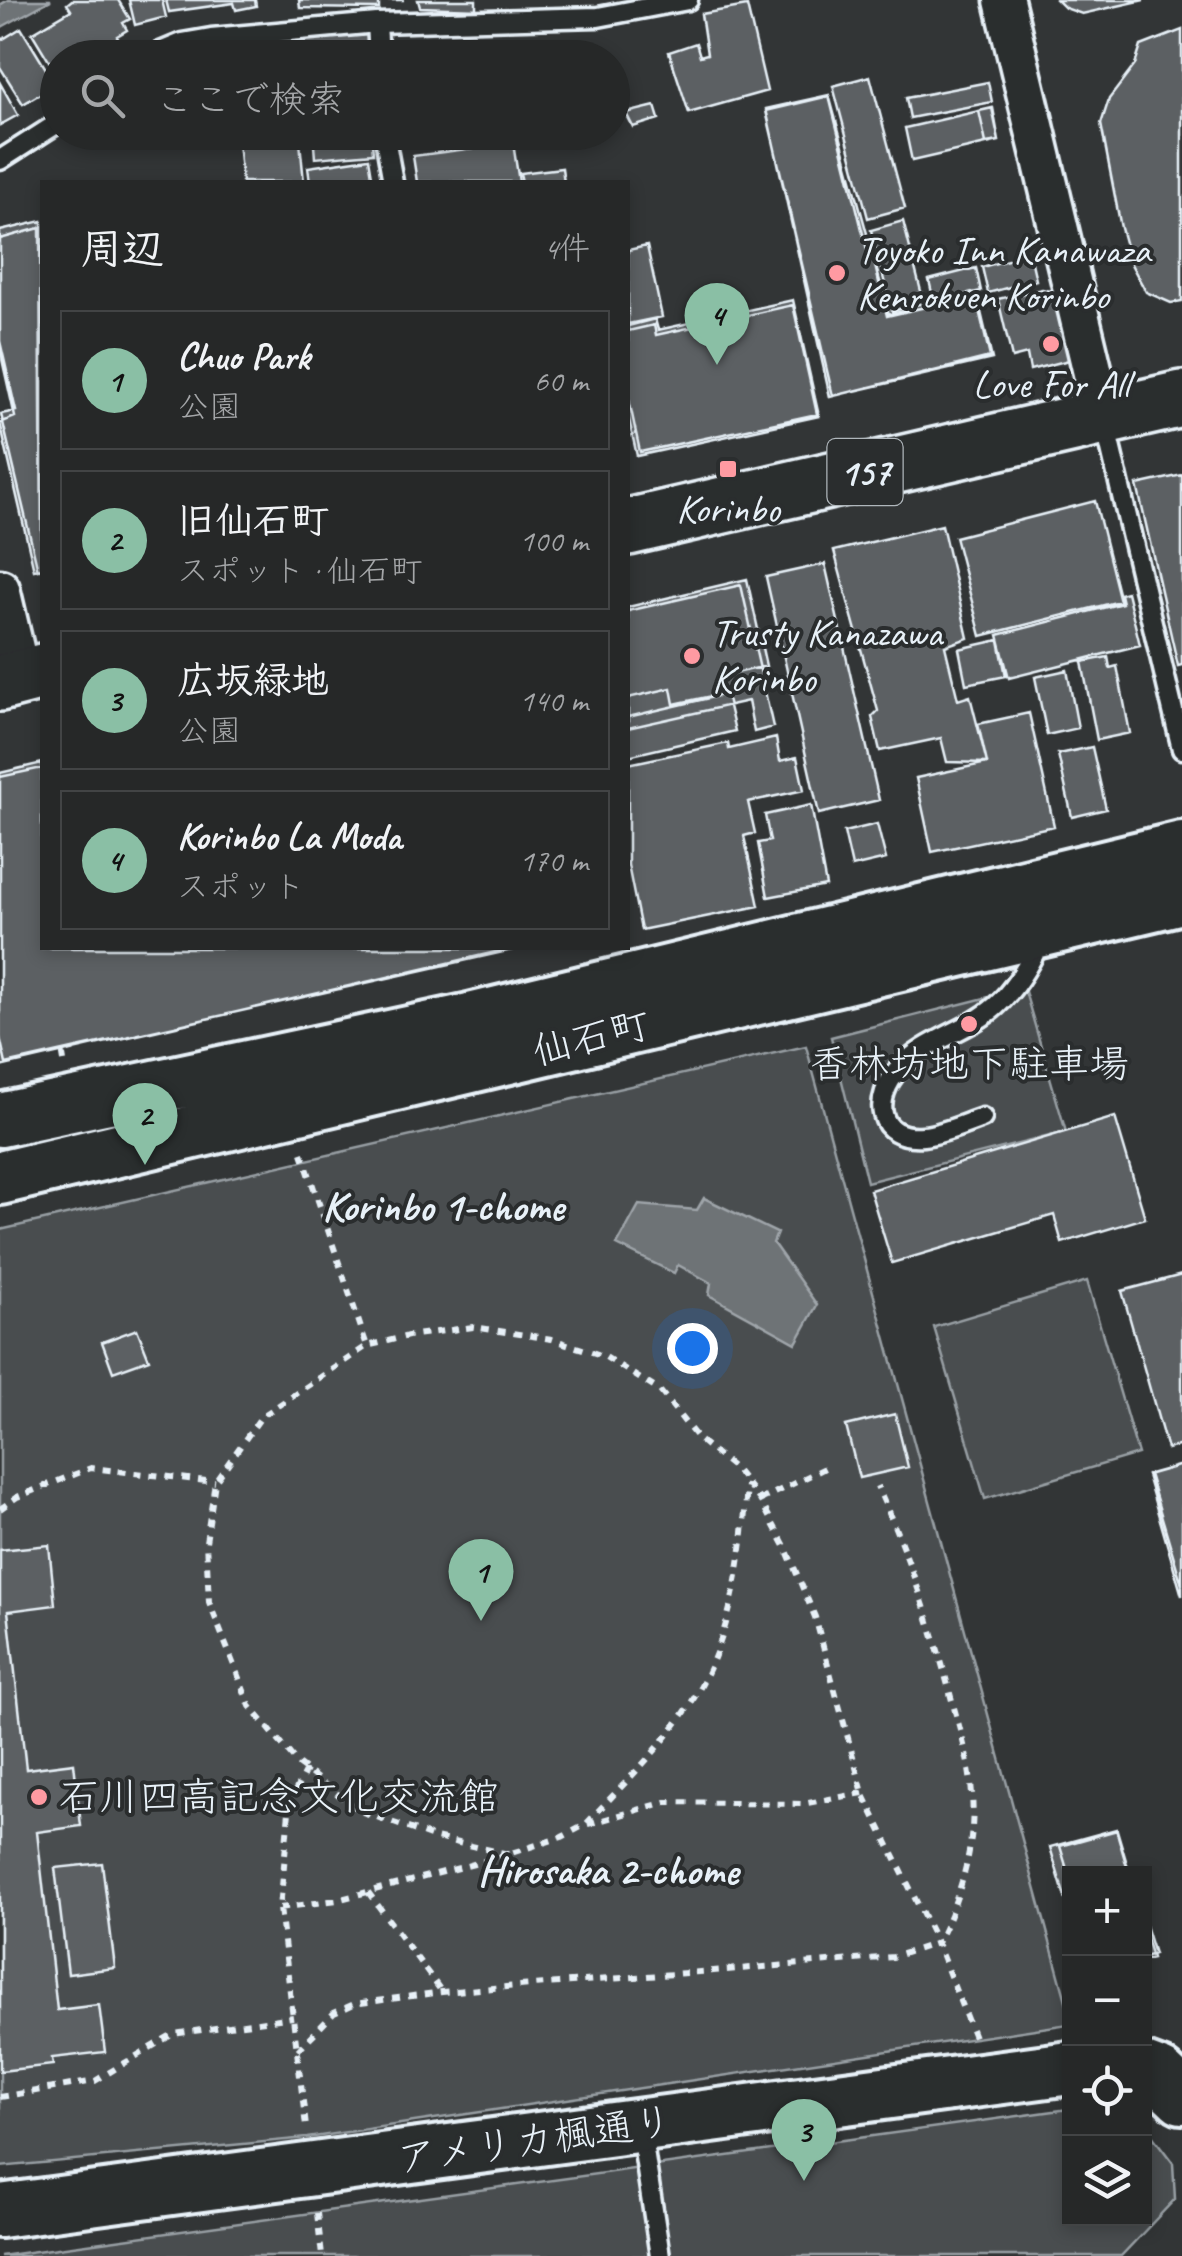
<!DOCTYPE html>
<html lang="ja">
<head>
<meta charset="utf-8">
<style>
  :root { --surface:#262828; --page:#2e3030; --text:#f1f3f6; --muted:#a4a6a8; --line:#424445; --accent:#8abfa5 }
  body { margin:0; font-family:Caveat,"Klee One",sans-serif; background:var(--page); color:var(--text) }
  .controls { position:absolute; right:30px; bottom:30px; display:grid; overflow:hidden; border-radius:0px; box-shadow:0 5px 15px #0003 }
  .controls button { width:90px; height:90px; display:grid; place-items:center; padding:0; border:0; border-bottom:2px solid var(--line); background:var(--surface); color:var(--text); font:50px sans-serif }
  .you { position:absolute; left:692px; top:1348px; width:35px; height:35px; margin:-25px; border:8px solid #fff; border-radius:50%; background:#1a73e8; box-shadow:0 0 0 15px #1a73e833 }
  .badge { display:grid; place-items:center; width:65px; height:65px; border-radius:50%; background:var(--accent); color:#111; font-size:32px; font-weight:700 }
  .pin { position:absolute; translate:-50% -82px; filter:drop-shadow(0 2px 5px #0008) }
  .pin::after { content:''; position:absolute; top:52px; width:35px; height:30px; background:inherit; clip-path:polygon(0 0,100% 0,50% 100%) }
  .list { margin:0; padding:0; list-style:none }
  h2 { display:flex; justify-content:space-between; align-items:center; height:130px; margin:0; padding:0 40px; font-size:42px }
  h2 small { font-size:32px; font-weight:400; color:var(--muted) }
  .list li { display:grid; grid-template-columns:65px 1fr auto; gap:30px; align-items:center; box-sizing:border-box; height:140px; margin:0 20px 20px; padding:0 20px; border:2px solid var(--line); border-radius:0px }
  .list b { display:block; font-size:38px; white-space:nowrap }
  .list p { margin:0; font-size:32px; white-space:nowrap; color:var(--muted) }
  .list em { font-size:32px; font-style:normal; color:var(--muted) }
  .icon { flex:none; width:55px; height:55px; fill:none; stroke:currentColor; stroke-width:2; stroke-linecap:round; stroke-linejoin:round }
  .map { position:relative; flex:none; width:1182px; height:2256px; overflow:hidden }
  .search { position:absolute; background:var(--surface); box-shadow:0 5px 15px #0003; left:40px; top:40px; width:590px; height:110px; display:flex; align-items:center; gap:25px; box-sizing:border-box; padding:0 35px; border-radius:55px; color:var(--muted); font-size:38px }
  .panel { position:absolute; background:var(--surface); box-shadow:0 5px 15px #0003; left:40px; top:180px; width:590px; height:770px; border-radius:0px }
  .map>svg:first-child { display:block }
  .green { fill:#494d4f; stroke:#989fa4; stroke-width:2.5 }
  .water { fill:#6e7376; stroke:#9fa5aa; stroke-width:2.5 }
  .building { fill:#5c6063; stroke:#e8f1f8; stroke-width:2.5 }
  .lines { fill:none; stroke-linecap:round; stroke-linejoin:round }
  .lane-casing { stroke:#e8f1f8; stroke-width:25 }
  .street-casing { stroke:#e8f1f8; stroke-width:45 }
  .secondary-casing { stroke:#e8f1f8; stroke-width:60 }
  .highway-casing { stroke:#e8f1f8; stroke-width:62 }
  .path { stroke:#e8f1f8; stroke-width:6; stroke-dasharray:8 8; stroke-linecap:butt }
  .lane { stroke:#2a2d2e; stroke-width:18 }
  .street { stroke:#2a2d2e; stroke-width:38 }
  .secondary { stroke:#2a2d2e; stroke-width:52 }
  .highway { stroke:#2a2d2e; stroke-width:55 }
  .poi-dot { fill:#ff9aa2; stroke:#2a2d2e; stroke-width:4 }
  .labels { text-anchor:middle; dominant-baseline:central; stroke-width:8; stroke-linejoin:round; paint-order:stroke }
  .shield { fill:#2a2d2e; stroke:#afb6bb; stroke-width:2.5 }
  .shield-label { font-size:38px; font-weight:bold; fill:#e8f1f8 }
  .poi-label { font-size:40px; fill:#e8f1f8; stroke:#2a2d2e; text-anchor:start }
  .street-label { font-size:40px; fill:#e8f1f8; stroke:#2a2d2e }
  .neighbourhood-label { font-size:42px; font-weight:bold; fill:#e8f1f8; stroke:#2a2d2e }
</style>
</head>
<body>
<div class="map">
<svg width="1182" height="2256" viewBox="0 0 1182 2256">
  <rect width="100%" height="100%" fill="#323536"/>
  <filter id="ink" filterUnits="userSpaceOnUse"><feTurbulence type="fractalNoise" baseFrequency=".01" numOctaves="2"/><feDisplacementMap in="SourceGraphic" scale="20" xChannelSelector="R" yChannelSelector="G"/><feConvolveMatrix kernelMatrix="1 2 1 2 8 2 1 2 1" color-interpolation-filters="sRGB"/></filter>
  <g filter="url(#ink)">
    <!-- green -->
    <path class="green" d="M1024,988L1066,1132L867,1182L831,1037Z
      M806,1046L1069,2012V2024L307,2138L0,2167V1230Z
      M1087,1281L1138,1454L985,1499L934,1327Z
      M1069,2109L1070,2218H1144L1145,2126L1173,2163L1175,2199L1121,2256H0Z"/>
    <!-- water -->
    <path class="water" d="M8,0H51L0,28V5Z
      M704,1198L777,1233L773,1243L817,1305L796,1343L709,1295L711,1283L678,1265L674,1273L617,1245L639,1205L697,1210Z"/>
    <!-- building -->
    <path class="building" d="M72,0H118L130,19L123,23L127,30L117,36L119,41L91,58H58V76L32,33L71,10L67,4Z
      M129,0H162L166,17L135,25Z
      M166,0H255L256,6L236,10L234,3L169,12Z
      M299,0H404H379V9L300,8Z
      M418,0H476V9L420,7Z
      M1057,0H1144L1082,14L1065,8Z
      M747,6L767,91L689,113L669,52L696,43L700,56L707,54L701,14Z
      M21,28L51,77L44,83L48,89L23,104L0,67V41Z
      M1182,30V301L1171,303L1146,292L1131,264L1121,228L1101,124L1109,99L1135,65L1141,46Z
      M368,32L370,58H292L290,38Z
      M870,76L905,208L868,218L833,86Z
      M988,82L992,102L910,118L906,98Z
      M0,83L18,115L0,125Z
      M829,95L889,314L976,297L990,357L830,397L766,109Z
      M829,96L868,254L872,253L887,316L977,295L992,359L833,396L766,111Z
      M655,106L659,119L633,127L626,113Z
      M992,108L999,141L912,161L905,128Z
      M993,108L999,141L986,143L979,111Z
      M237,132H299L304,182H242Z
      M313,132H371L373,153L315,158Z
      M513,143L519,182H417L413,156Z
      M369,158L373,182H310L308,167Z
      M562,168L564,182H522L520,173Z
      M42,221V569L38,570L1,414L16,411L0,341V231Z
      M903,221L924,303L892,311L871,230Z
      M40,228L42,568L34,570L0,423L15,417L0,350V239Z
      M647,246L662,317L628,324V250Z
      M1030,254L1036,280L988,293L982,267Z
      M976,268L981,291L934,302L929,280Z
      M1042,289L1057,293L1073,359L1030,370L1027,354L1012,358L998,299Z
      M793,300L819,416L637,456L628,415V326L655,319L658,330Z
      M793,305L817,414L640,452L628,395V331L654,325L656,335Z
      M1182,475V665L1178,666L1137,485Z
      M1095,501L1120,601L981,636L955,537Z
      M942,525L968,638L945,646L958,700L970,696L987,763L947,762L941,738L880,751L872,717L878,711L834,551Z
      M825,564L879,800L819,814L766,577Z
      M747,579L766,666L719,677L723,693L721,694L674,704L671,688L628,698V607Z
      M741,585L773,727L754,732L748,701L628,728V611Z
      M1127,592L1140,645L1009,678L998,635L1122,603L1120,594Z
      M999,640L1006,676L966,684L959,649Z
      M1108,657L1110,668L1117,666L1130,733L1097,740L1082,662Z
      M1067,670L1078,728L1047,735L1035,677Z
      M726,694L735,731L628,756V717Z
      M1029,713L1054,826L932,852L916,778L987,763L978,724Z
      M776,738L780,761L797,757L804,790L748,802L755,833L744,836L759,906L641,930L628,865V764L728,743L729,749Z
      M1092,747L1106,809L1072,817L1058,754Z
      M42,763V948H513L0,1067V773Z
      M42,768V948H521L6,1064L0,1037V777Z
      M811,805L826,886L768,897L758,843L770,841L765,815Z
      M877,824L886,859L852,867L844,832Z
      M1115,1117L1145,1218L1062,1243L1054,1215L892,1263L870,1190Z
      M1182,1275V1445L1167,1449L1122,1291Z
      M137,1329L149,1359L113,1372L102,1342Z
      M895,1414L908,1467L859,1478L846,1426Z
      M1182,1465V1596L1147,1475Z
      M1182,1465V1585L1149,1474Z
      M49,1545L55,1605L8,1611L26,1769L74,1763L81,1826L37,1832L57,2010L99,2005L105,2052L52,2058L53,2065L0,2071V1550Z
      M1116,1829L1129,1874H1070V1914L1050,1847Z
      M1117,1830L1130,1874H1070V1879L1060,1846Z
      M102,1863L115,1968L68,1974L55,1868Z
      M1144,1922L1154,1954L1144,1957Z
      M1144,1931L1152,1958L1144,1960Z"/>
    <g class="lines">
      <defs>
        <path id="lane" d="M377,23L379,58
          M146,58L182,43L211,38L377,23L598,17L688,0
          M384,132L393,182
          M0,160L58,123
          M1105,424L1182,749
          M982,1118C964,1124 943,1134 923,1136C876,1140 872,1098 899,1069C926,1039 967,1032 996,1006C1016,988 1029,965 1040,942
          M641,2131L660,2256"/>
        <path id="street" d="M1004,0L1103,415
          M0,589L21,678"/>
        <path id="secondary" d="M0,1120L470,1020L1182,848
          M0,1178L1182,897
          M1144,2070L1160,2076L1182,2097
          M0,2211L1070,2068"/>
        <path id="highway" d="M628,527L1182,399
          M0,683L42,672"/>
      </defs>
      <!-- lane casing -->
      <use href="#lane" class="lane-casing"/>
      <!-- street casing -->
      <use href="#street" class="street-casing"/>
      <!-- secondary casing -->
      <use href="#secondary" class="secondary-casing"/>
      <!-- highway casing -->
      <use href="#highway" class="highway-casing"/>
      <!-- path -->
      <path class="path" d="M64,1061L63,1055L72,1053L71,1049
        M302,1153L367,1346
        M760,1500L829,1466
        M0,1509L17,1497L91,1468L215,1482
        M306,1770L290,1801L280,1908L306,2127
        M587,1823C618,1789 653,1757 680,1719C730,1652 742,1565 747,1484
        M508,1854L436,1838L360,1811L299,1765L250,1706L209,1602L206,1542L215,1482L261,1417L367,1346L408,1336L473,1327L552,1339L604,1356L660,1391L699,1440L736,1470L760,1500L785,1546L815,1617L863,1793L937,1943L974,2037
        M368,1892L442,1992
        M280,1908L337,1900L489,1860L562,1837L585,1825L666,1802L802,1804L863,1793
        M298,2050L334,2013L354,2004L442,1992L893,1957L937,1943C960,1898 976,1847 972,1795C970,1762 960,1729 951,1697C932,1625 908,1554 877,1486
        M0,2097L95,2081L173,2034L293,2017
        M317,2213L322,2256"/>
      <!-- lane -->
      <use href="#lane" class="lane"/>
      <!-- street -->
      <use href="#street" class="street"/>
      <!-- secondary -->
      <use href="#secondary" class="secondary"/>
      <!-- highway -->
      <use href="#highway" class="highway"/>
    </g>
  </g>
  <!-- markers -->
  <g class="poi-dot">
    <circle cx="837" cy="273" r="10"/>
    <circle cx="1051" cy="344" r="10"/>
    <rect x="718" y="459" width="20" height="20" rx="5"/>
    <circle cx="692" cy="656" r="10"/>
    <circle cx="969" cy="1024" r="10"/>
    <circle cx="39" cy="1797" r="10"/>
  </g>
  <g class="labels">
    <!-- shield labels -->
    <rect class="shield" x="827.5" y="439" width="75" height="66" rx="8"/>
    <g class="shield-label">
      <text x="865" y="472">157</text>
    </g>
    <!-- poi labels -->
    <g class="poi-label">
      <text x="857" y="250">Toyoko Inn Kanawaza<tspan x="857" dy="46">Kenrokuen Korinbo</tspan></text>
      <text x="1051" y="384" text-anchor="middle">Love For All</text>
      <text x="728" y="509" text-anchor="middle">Korinbo</text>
      <text x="712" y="633">Trusty Kanazawa<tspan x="712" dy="46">Korinbo</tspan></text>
      <text x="969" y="1064" text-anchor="middle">香林坊地下駐車場</text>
      <text x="59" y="1797">石川四高記念文化交流館</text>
    </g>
    <!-- street labels -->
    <g class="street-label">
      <text transform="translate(591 1038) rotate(-14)">仙石町</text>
      <text transform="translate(535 2140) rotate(-8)">アメリカ楓通り</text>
    </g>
    <!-- neighbourhood labels -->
    <g class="neighbourhood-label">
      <text x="443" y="1206">Korinbo 1-chome</text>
      <text x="608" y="1870">Hirosaka 2-chome</text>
    </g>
  </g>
</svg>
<div class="controls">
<button>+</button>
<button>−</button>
<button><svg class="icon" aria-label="locate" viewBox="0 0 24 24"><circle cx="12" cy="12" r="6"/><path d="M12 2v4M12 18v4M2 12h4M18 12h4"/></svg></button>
<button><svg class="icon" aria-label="layers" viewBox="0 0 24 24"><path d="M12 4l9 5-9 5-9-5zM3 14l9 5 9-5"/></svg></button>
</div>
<div class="you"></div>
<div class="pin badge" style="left:481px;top:1621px">1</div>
<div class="pin badge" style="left:145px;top:1165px">2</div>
<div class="pin badge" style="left:804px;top:2181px">3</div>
<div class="pin badge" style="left:717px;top:365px">4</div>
<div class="search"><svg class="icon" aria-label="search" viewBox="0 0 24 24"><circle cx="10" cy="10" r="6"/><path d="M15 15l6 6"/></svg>ここで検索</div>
<section class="panel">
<h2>周辺<small>4件</small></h2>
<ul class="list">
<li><span class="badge">1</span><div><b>Chuo Park</b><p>公園</p></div><em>60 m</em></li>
<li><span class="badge">2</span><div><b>旧仙石町</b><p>スポット · 仙石町</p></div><em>100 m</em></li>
<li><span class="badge">3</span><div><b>広坂緑地</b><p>公園</p></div><em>140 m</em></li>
<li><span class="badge">4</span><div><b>Korinbo La Moda</b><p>スポット</p></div><em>170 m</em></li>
</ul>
</section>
</div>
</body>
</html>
